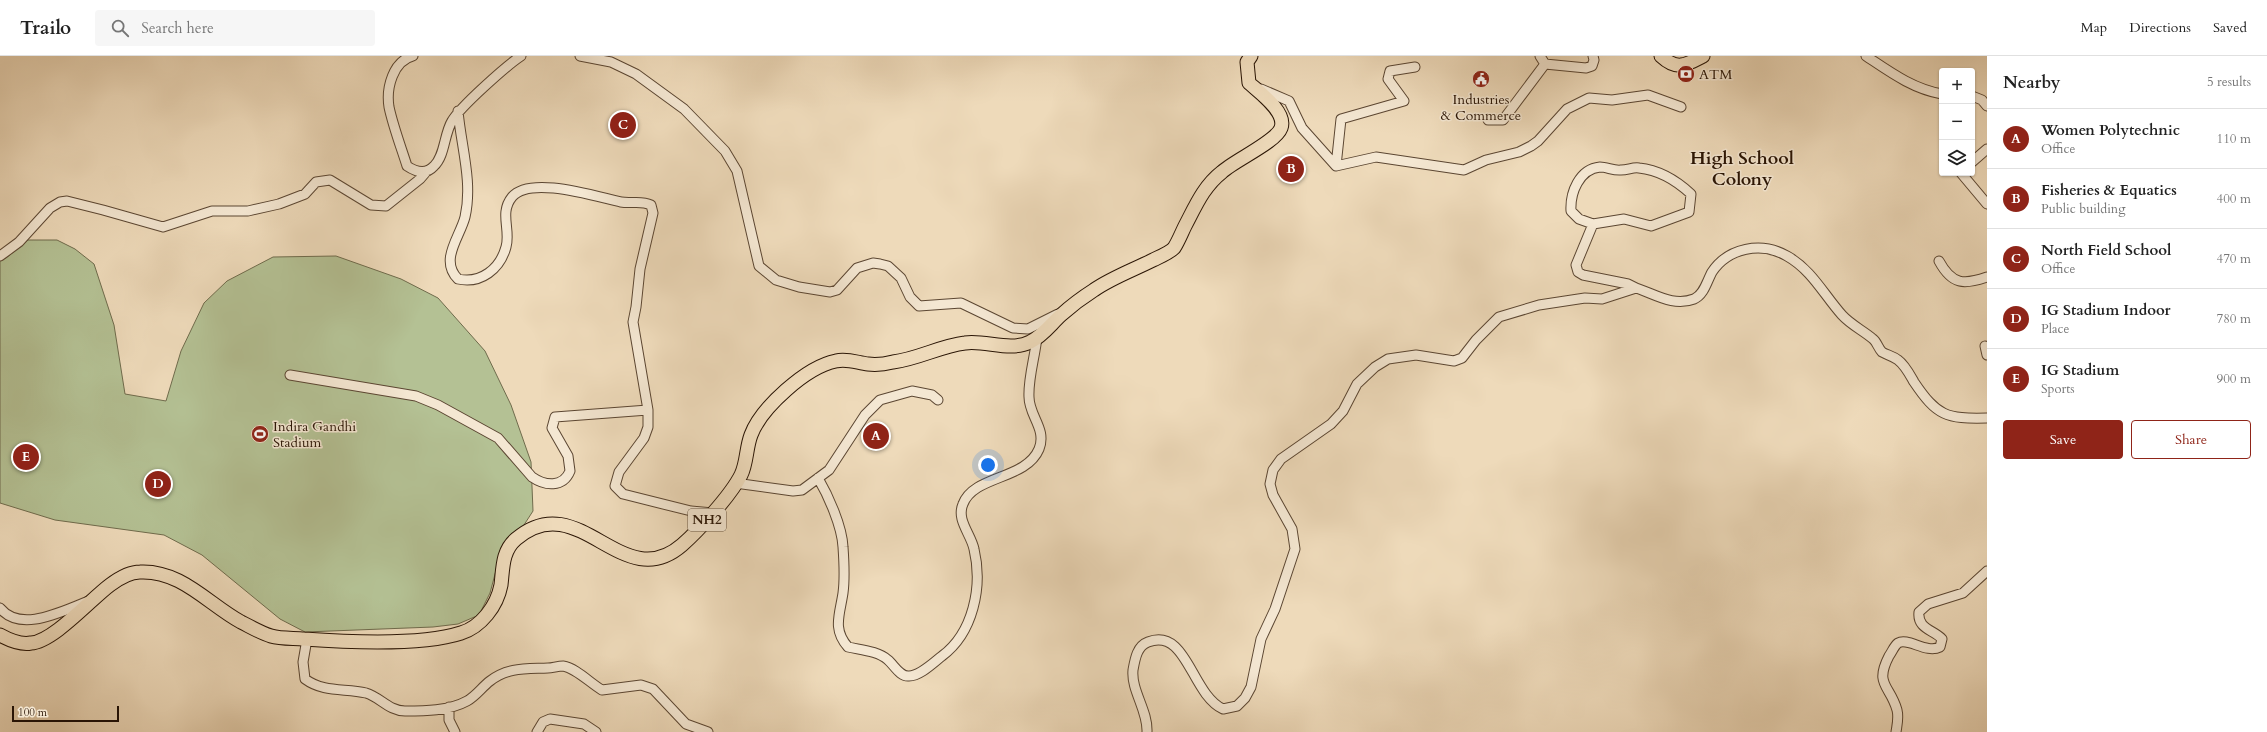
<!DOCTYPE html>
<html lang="en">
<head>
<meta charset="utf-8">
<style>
  :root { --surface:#fff; --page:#f6f6f6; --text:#222; --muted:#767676; --line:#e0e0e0; --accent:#8f2418 }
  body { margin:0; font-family:Cardo,serif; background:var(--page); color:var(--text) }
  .controls { position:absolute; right:12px; top:12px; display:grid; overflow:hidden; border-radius:4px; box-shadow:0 1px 3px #0004 }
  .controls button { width:36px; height:36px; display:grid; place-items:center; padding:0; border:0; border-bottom:1px solid var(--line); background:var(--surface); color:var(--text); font:20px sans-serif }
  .scale { position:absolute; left:12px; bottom:10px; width:107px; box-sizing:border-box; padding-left:4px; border:2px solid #2a1505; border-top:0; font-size:11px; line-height:14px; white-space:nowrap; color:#2a1505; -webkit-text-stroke:3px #f4e7d2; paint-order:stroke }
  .you { position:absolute; left:988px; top:409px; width:14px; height:14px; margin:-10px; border:3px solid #fff; border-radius:50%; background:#1a73e8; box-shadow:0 0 0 6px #1a73e833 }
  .badge { display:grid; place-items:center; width:26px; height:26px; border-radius:50%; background:var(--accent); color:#fff; font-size:13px; font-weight:700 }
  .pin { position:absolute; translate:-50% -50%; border:2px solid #fff; box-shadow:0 1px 4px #0006 }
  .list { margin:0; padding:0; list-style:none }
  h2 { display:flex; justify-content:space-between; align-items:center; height:52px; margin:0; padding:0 16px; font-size:17px }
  h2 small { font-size:13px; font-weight:400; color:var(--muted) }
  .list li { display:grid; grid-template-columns:26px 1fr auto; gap:12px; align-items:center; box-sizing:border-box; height:60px; padding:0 16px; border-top:1px solid var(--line) }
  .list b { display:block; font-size:15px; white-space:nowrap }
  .list p { margin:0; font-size:13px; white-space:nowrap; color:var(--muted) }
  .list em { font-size:13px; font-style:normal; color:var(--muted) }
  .actions { display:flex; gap:8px; padding:12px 16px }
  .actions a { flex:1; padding:9px 0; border:1px solid var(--accent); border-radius:4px; text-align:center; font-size:14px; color:var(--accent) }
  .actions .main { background:var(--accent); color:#fff }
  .icon { flex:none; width:22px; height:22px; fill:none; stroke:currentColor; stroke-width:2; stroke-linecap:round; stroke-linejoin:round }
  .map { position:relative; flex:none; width:1987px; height:676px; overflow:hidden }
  header { display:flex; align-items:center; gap:24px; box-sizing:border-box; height:56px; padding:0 20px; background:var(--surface); border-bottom:1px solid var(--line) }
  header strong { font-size:19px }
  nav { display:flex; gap:22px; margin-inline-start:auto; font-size:14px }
  .search { width:280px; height:36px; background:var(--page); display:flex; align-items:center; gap:10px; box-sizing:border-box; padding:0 14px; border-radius:4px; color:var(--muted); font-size:15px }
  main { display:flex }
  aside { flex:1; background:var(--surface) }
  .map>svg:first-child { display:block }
  .green { fill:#b4c194; stroke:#6f6b4c }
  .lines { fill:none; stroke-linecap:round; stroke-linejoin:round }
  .minor-casing { stroke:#5b4632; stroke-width:11 }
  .highway-casing { stroke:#2a1505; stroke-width:15 }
  .minor { stroke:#f4e7d2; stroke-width:9 }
  .highway { stroke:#eedaba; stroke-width:13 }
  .labels { text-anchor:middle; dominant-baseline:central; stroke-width:3; stroke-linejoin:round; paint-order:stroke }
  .shield { fill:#f4e7d2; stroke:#675442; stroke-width:1 }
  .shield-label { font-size:13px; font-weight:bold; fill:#2a1505 }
  .poi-label { font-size:14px; fill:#2a1505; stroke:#f4e7d2; text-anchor:start }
  .district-label { font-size:18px; font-weight:bold; fill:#2a1505; stroke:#f4e7d2 }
</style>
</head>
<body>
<header>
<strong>Trailo</strong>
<div class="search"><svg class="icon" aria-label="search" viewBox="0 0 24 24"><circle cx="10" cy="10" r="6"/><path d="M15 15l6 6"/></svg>Search here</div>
<nav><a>Map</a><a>Directions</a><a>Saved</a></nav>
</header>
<main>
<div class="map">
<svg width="1987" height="676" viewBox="0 0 1987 676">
  <rect width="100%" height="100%" fill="#eedaba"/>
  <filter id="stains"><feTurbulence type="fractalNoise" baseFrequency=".005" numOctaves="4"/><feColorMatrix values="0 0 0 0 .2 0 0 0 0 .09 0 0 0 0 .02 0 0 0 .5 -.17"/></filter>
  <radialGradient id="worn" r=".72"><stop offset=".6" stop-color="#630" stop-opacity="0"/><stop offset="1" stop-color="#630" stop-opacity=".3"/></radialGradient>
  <!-- green -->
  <path class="green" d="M28,184H57L75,193L94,208L114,269L125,338L166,345L181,295L204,247L227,225L273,201L336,200L401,223L438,242L485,295L511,349L531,406L533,455L522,472L503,488L490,537L479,559L458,568L433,571L305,576L280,563L202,499L164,479L55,464L0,447V203L6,202Z"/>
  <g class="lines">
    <defs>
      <path id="minor" d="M413,0C393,5 386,32 389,51C393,70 401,91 407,110C416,116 426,119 434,110C445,100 444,78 452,65C460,51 506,10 521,0
        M580,0L611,6L636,18L684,53L725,95L737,115L759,210L776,224L799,231L830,236L837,234L857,212L873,207L880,208L888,210L901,222L910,241L919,250L961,247L1013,272L1028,273L1058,258
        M1540,0L1545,8L1586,12L1592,10L1594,4L1593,0
        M1866,0C1890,16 1913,33 1942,38
        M1261,33L1289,45L1302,72L1336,110L1376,101L1464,114L1486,104L1519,96L1531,90L1538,85L1567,53L1589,42L1612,44L1648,39L1681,51
        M1972,40L1982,44L1987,50
        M458,55C461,90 473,126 465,161C460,181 439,204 458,223C481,228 500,213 506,191C511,174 499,157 512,141C530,119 597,141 621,146C631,148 641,144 651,149L653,157L640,213L636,251L633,266L648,354V371L644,382L619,416L615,430L623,438L691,455L713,457
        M1488,64H1503L1545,8
        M1972,106L1987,93
        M1336,110L1341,63L1404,45L1388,23L1390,15L1415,11
        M1961,117L1987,148
        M1593,168L1579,163L1571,155C1570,137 1579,113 1600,111C1607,111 1614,115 1621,114C1628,114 1633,111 1639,112C1659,114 1677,125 1691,138L1689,156L1651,170L1624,163L1593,168L1576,209L1578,216L1583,219L1628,228L1636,232
        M0,200L19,186L50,152L60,146L67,145L103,154L163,171L212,155H248L279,148L305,138L316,126L330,124L371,149L386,150L420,123L426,116
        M1939,205C1952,229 1964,229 1987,221
        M1985,290L1987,299
        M290,319L416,340L438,349L498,382L532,421C545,430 563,432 570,415L568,400L552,372L555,361L648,354
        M818,422C828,439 842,470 843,491C844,505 845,522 843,537C840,558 832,573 848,591C861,594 878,595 888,604C894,609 900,621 909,620C920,620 933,607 942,600C973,577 983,531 974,493C971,478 956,464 963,448C974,419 1026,424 1039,393C1047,373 1029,360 1029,341C1028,322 1035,301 1037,281
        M735,427L793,435L802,434L829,414L865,359L880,344L912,335L932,339L938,344
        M0,552C21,578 64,554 89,545
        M307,583L303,606L305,623C324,637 345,632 366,637C380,641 389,655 405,655C424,655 449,655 467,645C476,640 482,631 490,625C508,611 526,613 548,612C552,612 558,610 563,610C576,612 590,627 602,634L641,629L653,633L686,668L708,676
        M449,651V664L455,676
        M537,676L543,666L550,663L584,668L596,676
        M1147,676C1148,654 1131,635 1133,614C1135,603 1137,590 1148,586C1187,571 1191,638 1223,653L1237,650L1245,642L1251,631L1261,583L1275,553L1295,493L1292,473L1273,439L1270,428L1273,414L1281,403L1331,368L1343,355L1357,328L1375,311L1388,303L1416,299L1454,305L1462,302L1476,284L1499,261L1539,249L1585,242L1602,243L1636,232C1655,238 1673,251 1694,243C1704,239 1707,225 1712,216C1728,192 1761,185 1787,200C1812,214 1824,239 1842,259C1851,269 1864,275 1873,283C1877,286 1878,292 1882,296C1887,299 1893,300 1898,304C1905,309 1910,319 1914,326C1937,360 1946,363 1987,362
        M1896,676C1897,669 1899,662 1897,654C1890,629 1874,629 1889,600C1892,596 1894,590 1898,587C1908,581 1926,598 1940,591L1942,583C1934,574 1917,573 1919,556L1928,548L1963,537L1987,515"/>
      <path id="highway" d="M1661,0C1677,15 1686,9 1703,0
        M0,579C9,584 20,589 31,587C53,586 91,543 110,529C118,523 130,516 140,516C181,514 208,548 241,566C251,571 261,577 271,580C281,583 294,582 304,583C346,586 421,590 461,577C481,571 497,550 501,529C503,512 502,495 516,483C579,429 622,541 682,489C699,474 731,439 741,419C747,407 746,392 751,379C761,352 806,311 836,305C847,302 858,307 868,308C876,309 885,308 893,306C918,303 940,290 965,287C986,284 1010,296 1030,286C1043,280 1051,268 1061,259C1071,250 1083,241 1094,234C1111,222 1133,214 1153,204C1159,201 1169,197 1174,192C1178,186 1182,176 1185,170C1196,149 1204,130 1222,116C1235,104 1276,86 1281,72C1287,56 1259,36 1249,27L1247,6L1251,0"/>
    </defs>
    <!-- minor casing -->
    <use href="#minor" class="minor-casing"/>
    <!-- highway casing -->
    <use href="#highway" class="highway-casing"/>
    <!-- minor -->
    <use href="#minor" class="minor"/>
    <!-- highway -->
    <use href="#highway" class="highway"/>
  </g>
  <!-- icons -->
  <defs>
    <symbol id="bank-disc" viewBox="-11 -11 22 22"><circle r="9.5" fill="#8f2418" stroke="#f4e7d2"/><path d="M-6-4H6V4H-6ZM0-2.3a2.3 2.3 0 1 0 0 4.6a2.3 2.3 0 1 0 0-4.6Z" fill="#fff"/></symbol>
    <symbol id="civic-disc" viewBox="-11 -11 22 22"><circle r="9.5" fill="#8f2418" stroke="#f4e7d2"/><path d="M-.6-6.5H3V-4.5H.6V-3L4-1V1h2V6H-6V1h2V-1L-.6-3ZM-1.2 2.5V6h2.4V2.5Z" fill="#fff"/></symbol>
    <symbol id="stadium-disc" viewBox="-11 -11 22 22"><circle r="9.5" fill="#8f2418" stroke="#f4e7d2"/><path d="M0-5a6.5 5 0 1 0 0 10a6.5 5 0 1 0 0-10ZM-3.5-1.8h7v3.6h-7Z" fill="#fff"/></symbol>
  </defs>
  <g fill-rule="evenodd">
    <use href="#bank-disc" x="1676" y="8" width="20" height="20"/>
    <use href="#civic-disc" x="1471" y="13" width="20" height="20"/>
    <use href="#stadium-disc" x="250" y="368" width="20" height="20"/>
  </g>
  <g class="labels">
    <!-- shield labels -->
    <rect class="shield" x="688" y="453" width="38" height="22" rx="3"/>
    <g class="shield-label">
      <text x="707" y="464">NH2</text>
    </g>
    <!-- poi labels -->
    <g class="poi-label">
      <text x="1699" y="18">ATM</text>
      <text x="1481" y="43" text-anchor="middle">Industries<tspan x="1481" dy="16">&amp; Commerce</tspan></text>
      <text x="273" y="370">Indira Gandhi<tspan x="273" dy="16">Stadium</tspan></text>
    </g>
    <!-- district labels -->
    <g class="district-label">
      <text x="1742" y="102">High School<tspan x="1742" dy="21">Colony</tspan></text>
    </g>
  </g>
  <rect width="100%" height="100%" filter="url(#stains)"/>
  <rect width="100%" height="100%" fill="url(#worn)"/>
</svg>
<div class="controls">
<button>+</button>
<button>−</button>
<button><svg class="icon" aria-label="layers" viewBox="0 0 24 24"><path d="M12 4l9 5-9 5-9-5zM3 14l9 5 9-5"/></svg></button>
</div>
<div class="scale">100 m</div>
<div class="you"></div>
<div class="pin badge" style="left:876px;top:380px">A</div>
<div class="pin badge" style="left:1291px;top:113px">B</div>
<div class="pin badge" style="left:623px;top:69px">C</div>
<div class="pin badge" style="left:158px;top:428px">D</div>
<div class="pin badge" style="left:26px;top:401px">E</div>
</div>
<aside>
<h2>Nearby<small>5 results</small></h2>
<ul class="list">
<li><span class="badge">A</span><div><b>Women Polytechnic</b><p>Office</p></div><em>110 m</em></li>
<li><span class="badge">B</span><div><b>Fisheries &amp; Equatics</b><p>Public building</p></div><em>400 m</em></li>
<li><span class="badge">C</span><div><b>North Field School</b><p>Office</p></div><em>470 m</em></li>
<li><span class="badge">D</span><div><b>IG Stadium Indoor</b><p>Place</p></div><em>780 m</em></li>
<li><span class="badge">E</span><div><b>IG Stadium</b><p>Sports</p></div><em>900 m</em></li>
</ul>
<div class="actions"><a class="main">Save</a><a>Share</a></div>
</aside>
</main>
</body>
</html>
